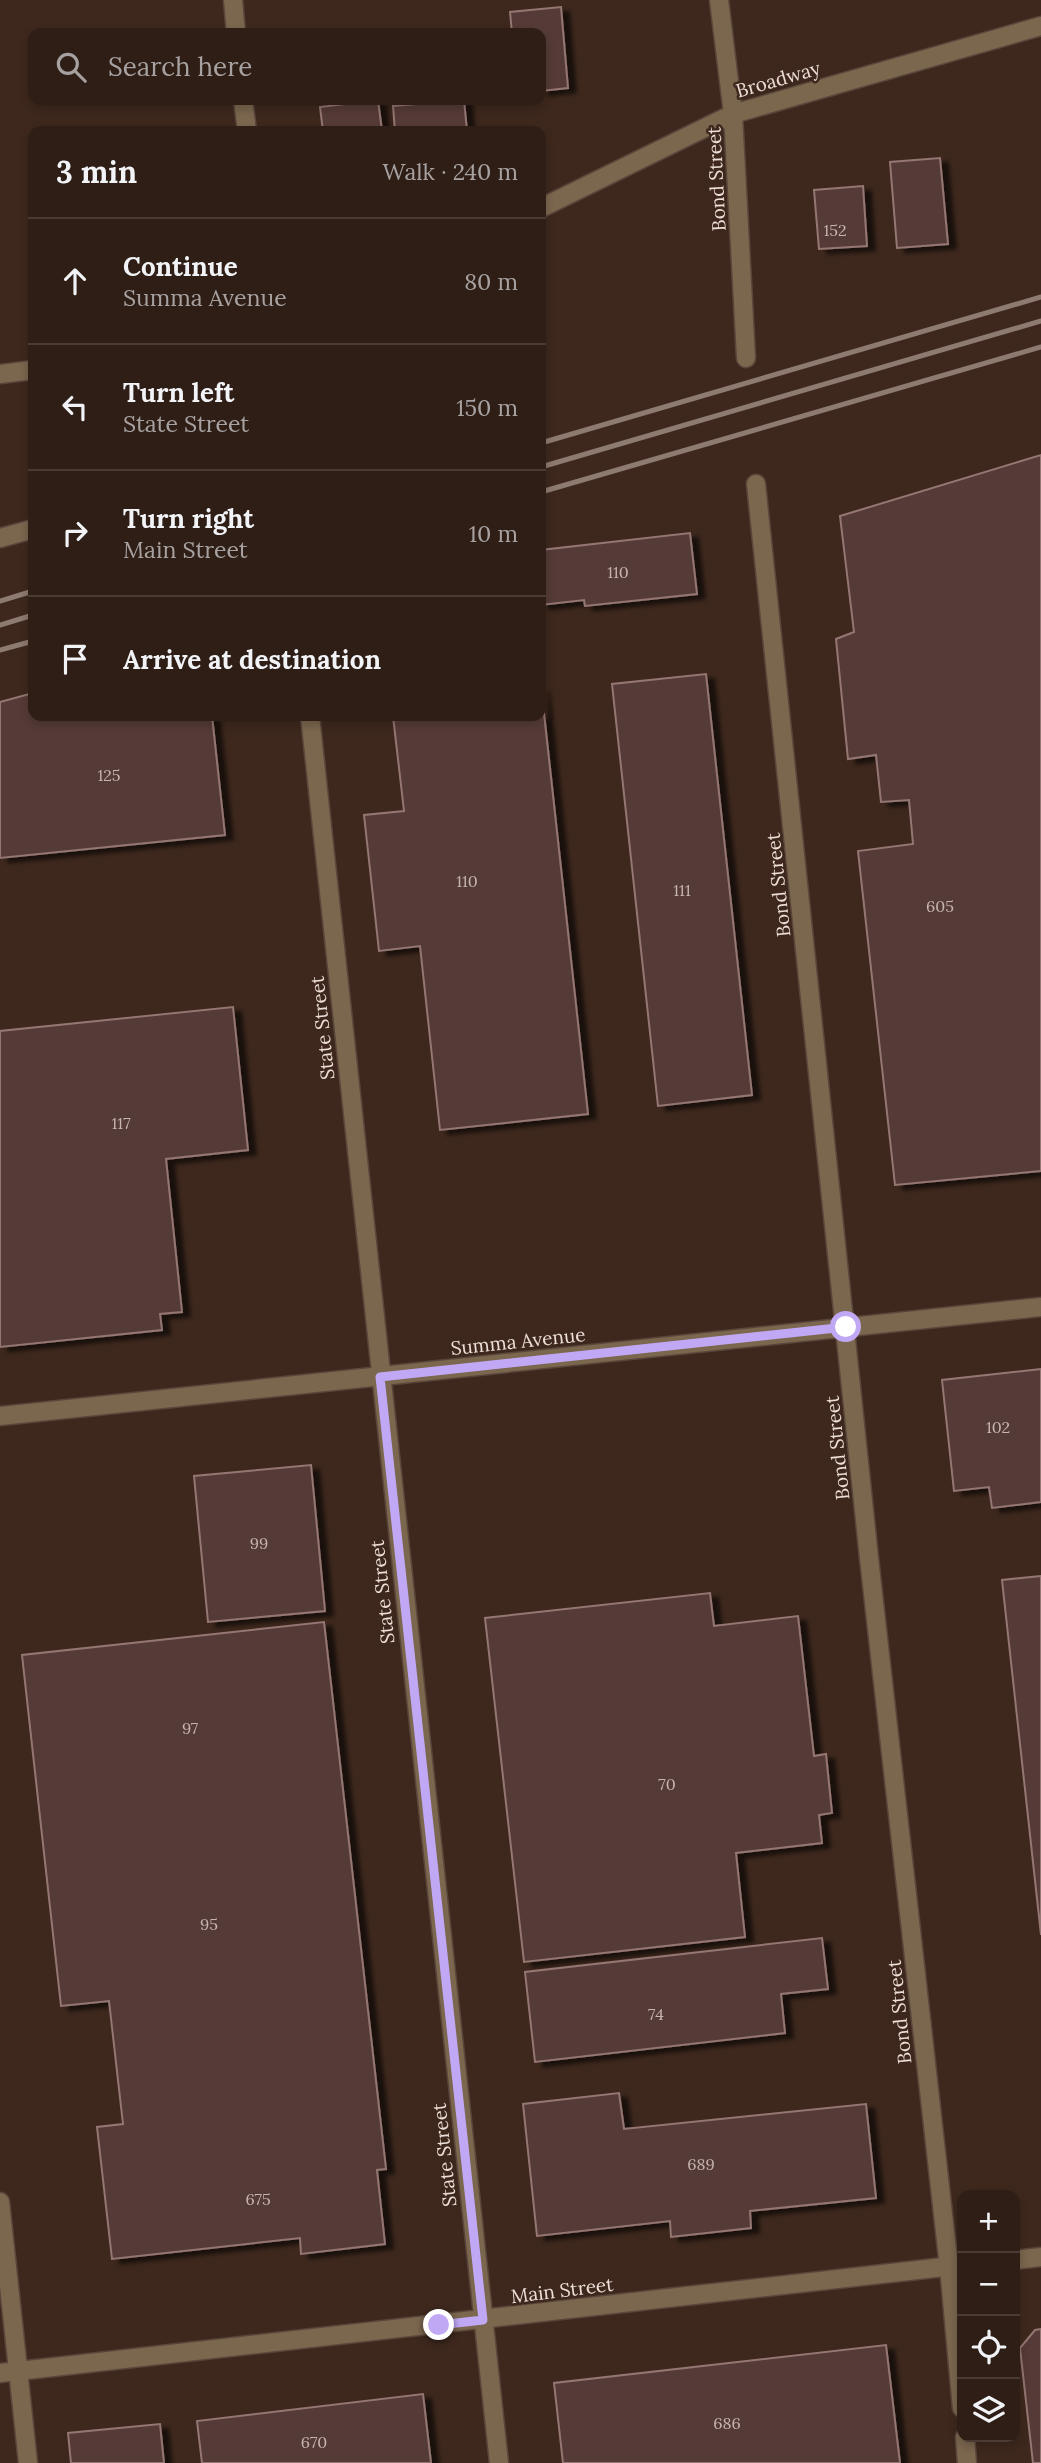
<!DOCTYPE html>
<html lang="en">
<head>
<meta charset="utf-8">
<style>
  :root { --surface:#2e1e16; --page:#3a2b23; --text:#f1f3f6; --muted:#a7a2a1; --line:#493c35 }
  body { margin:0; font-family:Lora,serif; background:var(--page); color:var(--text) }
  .controls { position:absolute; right:21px; bottom:21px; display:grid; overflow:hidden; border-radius:14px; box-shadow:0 4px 10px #0003 }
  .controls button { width:63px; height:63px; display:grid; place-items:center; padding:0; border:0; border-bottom:2px solid var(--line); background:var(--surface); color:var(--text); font:35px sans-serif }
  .stop { position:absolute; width:21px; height:21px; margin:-16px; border:5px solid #c0a8f4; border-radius:50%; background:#fff }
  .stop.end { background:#c0a8f4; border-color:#fff; box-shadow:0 2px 7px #0008 }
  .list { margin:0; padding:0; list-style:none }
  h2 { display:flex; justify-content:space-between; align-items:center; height:91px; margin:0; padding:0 28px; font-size:30px }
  h2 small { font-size:23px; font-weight:400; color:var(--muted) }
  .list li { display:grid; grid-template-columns:46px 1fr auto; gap:21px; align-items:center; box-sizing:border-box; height:126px; padding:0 28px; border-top:2px solid var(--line) }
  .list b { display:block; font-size:26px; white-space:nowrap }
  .list p { margin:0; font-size:23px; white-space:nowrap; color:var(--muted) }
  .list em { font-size:23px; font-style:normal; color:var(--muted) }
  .icon { flex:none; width:38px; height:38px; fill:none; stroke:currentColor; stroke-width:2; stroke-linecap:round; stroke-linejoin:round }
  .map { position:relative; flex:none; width:1041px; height:2463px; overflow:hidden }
  .search { position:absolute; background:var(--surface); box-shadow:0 4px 10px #0003; left:28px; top:28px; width:518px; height:77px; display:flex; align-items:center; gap:18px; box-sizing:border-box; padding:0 24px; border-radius:14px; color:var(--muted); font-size:26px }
  .panel { position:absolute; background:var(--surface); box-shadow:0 4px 10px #0003; left:28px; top:126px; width:518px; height:595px; border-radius:14px }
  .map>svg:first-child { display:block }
  .building { fill:#553a38; stroke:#947673; stroke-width:2; filter:url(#shadow) }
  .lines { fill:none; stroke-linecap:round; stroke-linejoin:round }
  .minor-casing { stroke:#5a453b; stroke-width:21 }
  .minor { stroke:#7b664e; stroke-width:18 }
  .rail { stroke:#8d7a71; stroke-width:5 }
  .route { stroke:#c0a8f4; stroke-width:9 }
  .labels { text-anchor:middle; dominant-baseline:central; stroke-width:5; stroke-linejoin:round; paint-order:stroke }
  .number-label { font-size:16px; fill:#c7b5af }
  .street-label { font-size:19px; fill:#edded7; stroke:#3e281d }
</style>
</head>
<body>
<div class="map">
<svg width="1041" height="2463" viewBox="0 0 1041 2463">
  <defs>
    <filter id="shadow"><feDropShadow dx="8" dy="4.5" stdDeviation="2" flood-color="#0009"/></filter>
  </defs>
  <rect width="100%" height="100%" fill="#3e281d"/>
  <!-- building -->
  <path class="building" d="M561,7L568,88L541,91V33H512L510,12Z
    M378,100L382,131H323L320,107Z
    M464,100L467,131H395L393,106Z
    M940,158L948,244L897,248L890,162Z
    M863,186L867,246L819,249L814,190Z
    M1041,455V1171L895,1185L858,851L913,844L909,800L881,802L876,755L848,759L836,639L854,632L840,516Z
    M690,533L697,594L585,606L584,600L541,605V550Z
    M706,674L752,1095L658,1106L612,684Z
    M541,686L588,1114L440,1130L420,946L379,951L364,815L404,811L393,716H541Z
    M33,693V716H212L225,835L0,858V702Z
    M233,1007L248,1150L166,1159L182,1312L160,1314L162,1330L0,1347V1031Z
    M1041,1369V1502L992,1508L989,1487L954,1491L942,1380Z
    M311,1465L325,1611L208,1622L194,1476Z
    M1041,1576V1935L1002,1580Z
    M710,1593L714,1626L798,1616L814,1756L826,1754L832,1813L819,1815L822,1843L736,1853L745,1937L524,1962L485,1618Z
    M324,1622L386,2169L377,2170L385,2244L301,2254L300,2238L112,2259L97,2127L123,2124L109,2001L61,2006L22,1655Z
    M822,1938L828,1989L781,1994L785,2033L535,2062L525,1972Z
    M619,2093L624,2129L866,2104L876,2198L750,2211L751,2228L671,2237L670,2221L537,2236L523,2104Z
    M1041,2329V2463H1033L1020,2348L1035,2330Z
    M886,2345L900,2463H563L554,2383Z
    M423,2394L431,2463H202L197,2421Z
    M160,2424L164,2463H71L68,2433Z"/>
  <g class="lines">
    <defs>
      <path id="minor" d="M233,0L236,33
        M719,0L733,114L746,358
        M243,100L247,131
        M541,208L733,114L1041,26
        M0,374L33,370
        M756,484L869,1558L949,2267L962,2408
        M0,538L33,529
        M310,716L499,2463
        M0,1416L1041,1307
        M0,2202L28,2463
        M1015,2260L1041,2257
        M0,2373L962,2265
        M965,2437L967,2463"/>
    </defs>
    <!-- minor casing -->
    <use href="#minor" class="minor-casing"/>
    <!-- minor -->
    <use href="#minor" class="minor"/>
    <!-- rail -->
    <path class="rail" d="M541,443L1041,297
      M541,467L1041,321
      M541,492L1041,347
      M0,601L33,591
      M0,625L33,615
      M0,650L33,641"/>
  </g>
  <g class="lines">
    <!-- route -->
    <path class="route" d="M439,2325L483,2320L380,1377L846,1327"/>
  </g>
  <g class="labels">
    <!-- number labels -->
    <g class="number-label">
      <text x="835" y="230">152</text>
      <text x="618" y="572">110</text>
      <text x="109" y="775">125</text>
      <text x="467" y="881">110</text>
      <text x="682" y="890">111</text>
      <text x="940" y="906">605</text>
      <text x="121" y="1123">117</text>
      <text x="998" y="1427">102</text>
      <text x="259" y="1543">99</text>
      <text x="190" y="1728">97</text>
      <text x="667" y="1784">70</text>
      <text x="209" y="1924">95</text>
      <text x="656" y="2014">74</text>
      <text x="701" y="2164">689</text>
      <text x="258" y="2199">675</text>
      <text x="727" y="2423">686</text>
      <text x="314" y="2442">670</text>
    </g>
    <!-- street labels -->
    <g class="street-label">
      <text transform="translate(778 79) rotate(-16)">Broadway</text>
      <text transform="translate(716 179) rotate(-93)">Bond Street</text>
      <text transform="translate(778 885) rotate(-96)">Bond Street</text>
      <text transform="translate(322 1028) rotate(-96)">State Street</text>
      <text transform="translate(518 1341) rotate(-6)">Summa Avenue</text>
      <text transform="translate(837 1448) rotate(-96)">Bond Street</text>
      <text transform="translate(382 1592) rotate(-96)">State Street</text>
      <text transform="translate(899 2012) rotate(-96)">Bond Street</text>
      <text transform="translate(444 2155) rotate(-96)">State Street</text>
      <text transform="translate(562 2290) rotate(-7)">Main Street</text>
    </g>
  </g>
</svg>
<div class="controls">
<button>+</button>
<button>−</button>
<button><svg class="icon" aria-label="locate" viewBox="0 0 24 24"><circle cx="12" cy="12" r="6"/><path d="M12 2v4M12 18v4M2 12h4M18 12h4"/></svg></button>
<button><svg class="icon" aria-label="layers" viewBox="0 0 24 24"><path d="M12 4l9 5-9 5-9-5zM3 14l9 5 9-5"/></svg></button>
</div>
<div class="stop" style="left:846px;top:1327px"></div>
<div class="stop end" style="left:439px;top:2325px"></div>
<div class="search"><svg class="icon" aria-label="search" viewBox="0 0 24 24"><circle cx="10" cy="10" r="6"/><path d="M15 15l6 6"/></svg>Search here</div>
<section class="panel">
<h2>3 min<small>Walk · 240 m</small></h2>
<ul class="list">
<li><svg class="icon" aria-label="ahead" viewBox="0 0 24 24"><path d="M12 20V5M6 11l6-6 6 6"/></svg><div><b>Continue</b><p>Summa Avenue</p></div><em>80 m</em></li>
<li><svg class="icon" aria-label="left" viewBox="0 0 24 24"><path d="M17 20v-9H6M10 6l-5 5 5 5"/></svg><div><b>Turn left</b><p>State Street</p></div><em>150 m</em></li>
<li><svg class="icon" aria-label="right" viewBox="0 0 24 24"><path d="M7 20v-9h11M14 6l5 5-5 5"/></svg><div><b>Turn right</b><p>Main Street</p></div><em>10 m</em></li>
<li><svg class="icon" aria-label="arrive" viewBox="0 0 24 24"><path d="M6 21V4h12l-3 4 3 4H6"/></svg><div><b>Arrive at destination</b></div></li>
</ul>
</section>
</div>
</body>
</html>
